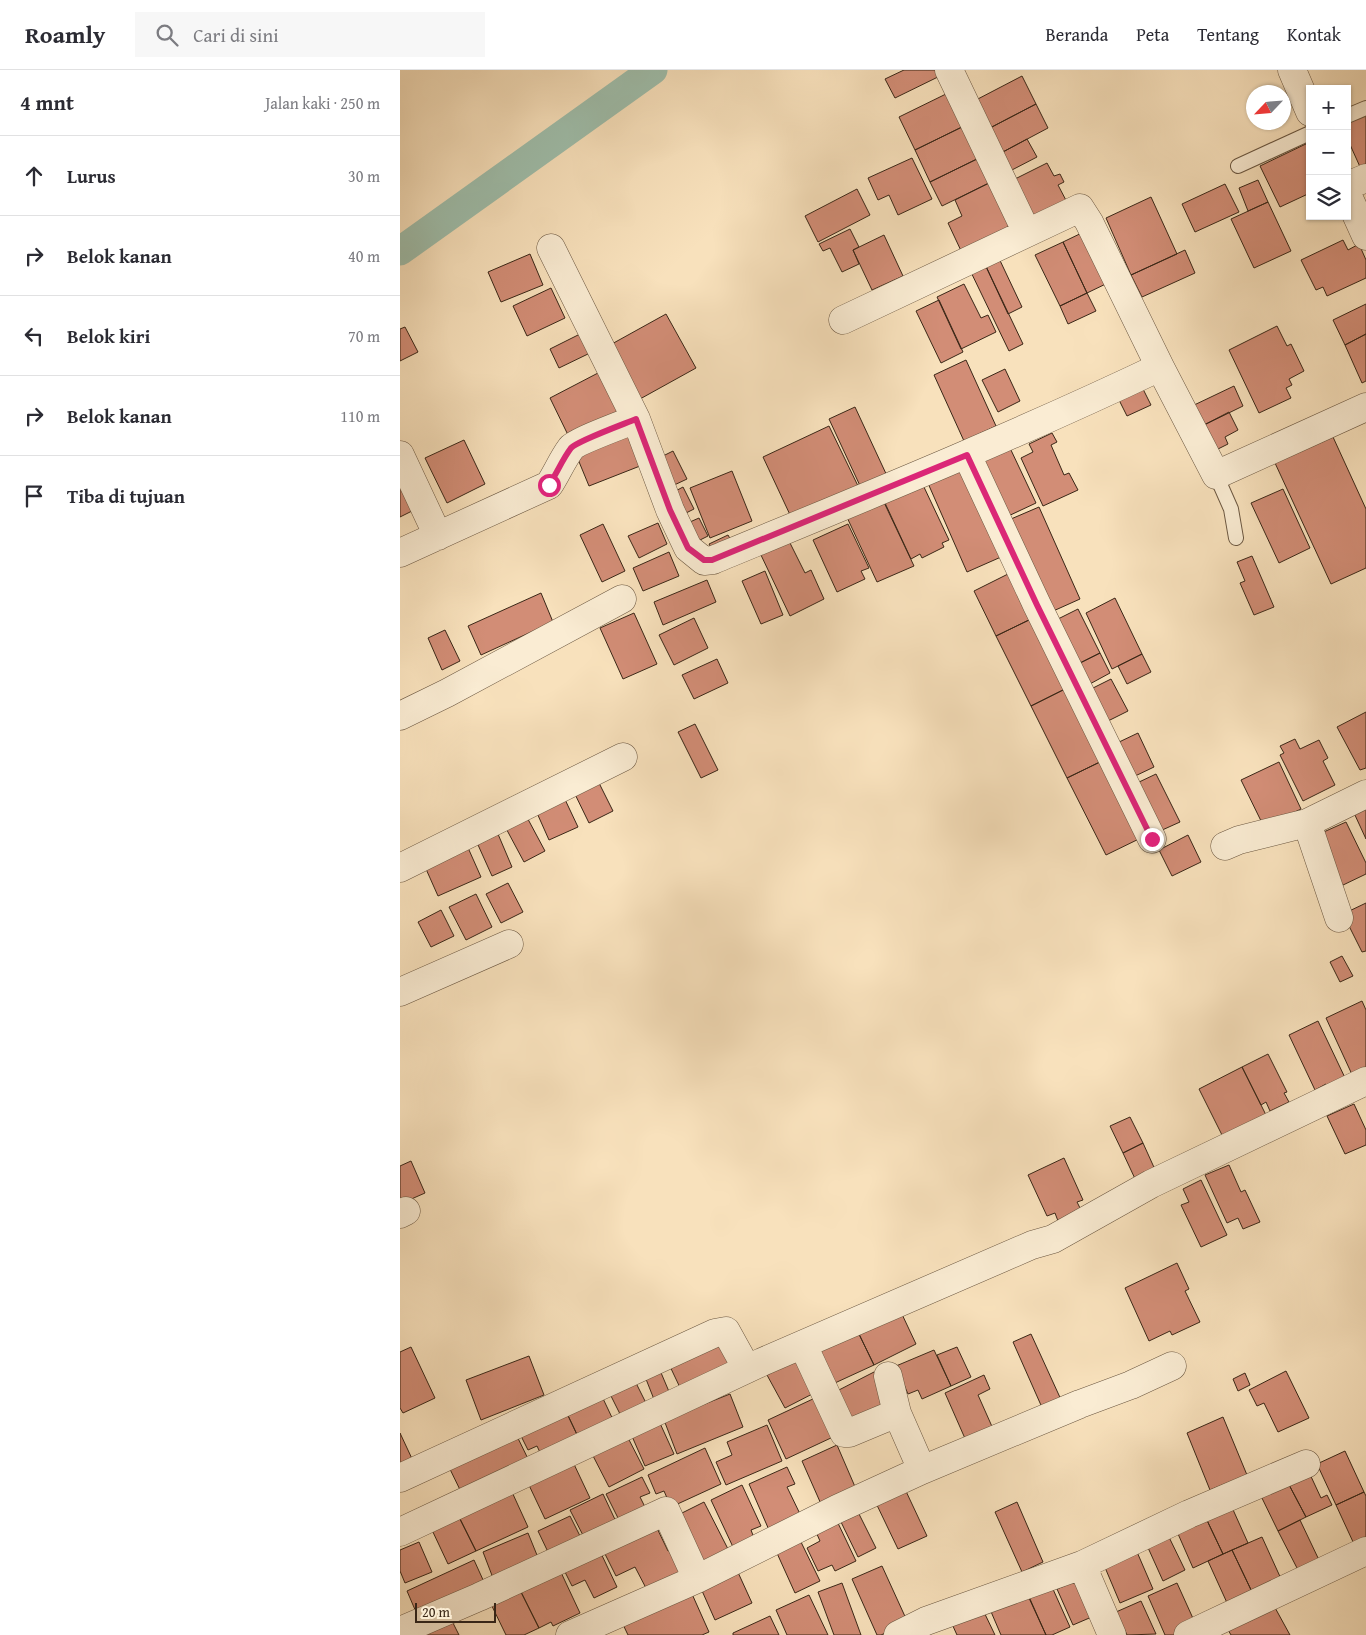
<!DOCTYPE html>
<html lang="id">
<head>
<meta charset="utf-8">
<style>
  :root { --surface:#fff; --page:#f7f7f7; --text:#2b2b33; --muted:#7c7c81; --line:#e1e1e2 }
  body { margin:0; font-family:"Gentium Book Plus",serif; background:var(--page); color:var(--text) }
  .controls { position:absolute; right:15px; top:15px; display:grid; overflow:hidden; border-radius:0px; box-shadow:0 1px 4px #0004 }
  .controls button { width:45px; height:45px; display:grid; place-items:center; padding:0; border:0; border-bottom:1px solid var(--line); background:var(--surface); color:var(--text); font:25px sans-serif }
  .compass { position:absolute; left:846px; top:15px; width:45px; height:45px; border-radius:50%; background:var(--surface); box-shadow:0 1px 4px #0004; rotate:244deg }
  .scale { position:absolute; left:15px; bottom:12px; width:81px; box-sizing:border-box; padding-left:5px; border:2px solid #3a2717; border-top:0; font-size:14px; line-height:18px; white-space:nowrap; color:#3a2717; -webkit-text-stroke:4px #faecd3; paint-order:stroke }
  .stop { position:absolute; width:15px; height:15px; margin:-11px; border:4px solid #db2777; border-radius:50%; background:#fff }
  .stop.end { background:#db2777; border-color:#fff; box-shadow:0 1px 5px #0008 }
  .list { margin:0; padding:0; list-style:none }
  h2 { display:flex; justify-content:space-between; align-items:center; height:65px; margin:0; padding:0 20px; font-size:21px }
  h2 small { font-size:16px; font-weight:400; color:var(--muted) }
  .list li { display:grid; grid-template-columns:32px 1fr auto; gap:15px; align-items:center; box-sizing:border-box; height:80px; padding:0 20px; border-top:1px solid var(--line) }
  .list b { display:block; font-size:19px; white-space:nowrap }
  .list em { font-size:16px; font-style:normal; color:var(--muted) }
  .icon { flex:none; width:28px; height:28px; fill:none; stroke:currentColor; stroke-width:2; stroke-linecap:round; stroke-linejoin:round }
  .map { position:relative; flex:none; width:966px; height:1565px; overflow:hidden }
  header { display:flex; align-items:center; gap:30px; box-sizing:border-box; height:70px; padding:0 25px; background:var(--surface); border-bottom:1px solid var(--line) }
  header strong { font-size:24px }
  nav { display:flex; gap:28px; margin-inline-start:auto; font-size:18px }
  .search { width:350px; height:45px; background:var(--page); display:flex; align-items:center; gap:12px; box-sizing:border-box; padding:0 18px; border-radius:0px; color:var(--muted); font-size:19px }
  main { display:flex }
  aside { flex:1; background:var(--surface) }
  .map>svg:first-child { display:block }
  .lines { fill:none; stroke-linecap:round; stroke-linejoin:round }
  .canal { stroke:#9fbeab; stroke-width:29 }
  .building { fill:#d28d76; stroke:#3a2717 }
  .service-casing { stroke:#6a5640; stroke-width:16 }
  .minor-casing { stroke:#6a5640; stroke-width:29 }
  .service { stroke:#faecd3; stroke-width:14 }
  .minor { stroke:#faecd3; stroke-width:28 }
  .route { stroke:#db2777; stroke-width:6 }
</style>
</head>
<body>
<header>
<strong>Roamly</strong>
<div class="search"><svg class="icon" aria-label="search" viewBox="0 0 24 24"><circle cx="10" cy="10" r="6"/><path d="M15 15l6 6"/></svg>Cari di sini</div>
<nav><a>Beranda</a><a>Peta</a><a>Tentang</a><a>Kontak</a></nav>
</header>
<main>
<aside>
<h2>4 mnt<small>Jalan kaki · 250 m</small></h2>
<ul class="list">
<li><svg class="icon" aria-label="ahead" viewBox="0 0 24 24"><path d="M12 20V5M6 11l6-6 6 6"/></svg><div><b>Lurus</b></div><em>30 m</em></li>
<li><svg class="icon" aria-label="right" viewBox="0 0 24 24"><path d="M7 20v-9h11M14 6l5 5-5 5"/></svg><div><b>Belok kanan</b></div><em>40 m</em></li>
<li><svg class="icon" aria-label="left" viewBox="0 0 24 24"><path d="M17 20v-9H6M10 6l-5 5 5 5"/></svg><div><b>Belok kiri</b></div><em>70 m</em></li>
<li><svg class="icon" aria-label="right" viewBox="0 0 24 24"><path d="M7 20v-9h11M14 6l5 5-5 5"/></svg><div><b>Belok kanan</b></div><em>110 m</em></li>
<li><svg class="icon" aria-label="arrive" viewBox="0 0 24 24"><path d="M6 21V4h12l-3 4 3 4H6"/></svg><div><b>Tiba di tujuan</b></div></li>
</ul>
</aside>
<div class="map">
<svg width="966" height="1565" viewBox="0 0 966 1565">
  <rect width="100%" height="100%" fill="#f8e1bc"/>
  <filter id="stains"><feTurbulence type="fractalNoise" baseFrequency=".004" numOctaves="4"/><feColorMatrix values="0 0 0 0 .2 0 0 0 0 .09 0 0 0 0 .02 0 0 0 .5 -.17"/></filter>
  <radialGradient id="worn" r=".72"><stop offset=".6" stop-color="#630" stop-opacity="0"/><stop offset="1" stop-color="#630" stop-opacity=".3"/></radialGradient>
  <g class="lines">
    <!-- canal -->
    <path class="canal" d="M0,181L253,0"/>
  </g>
  <!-- building -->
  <path class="building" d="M504,0H543L544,4L495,28L485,9Z
    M622,6L636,34L588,59L574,31Z
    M548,23L564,56L515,80L499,47Z
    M636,34L648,58L601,83L588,59Z
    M966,42V97L961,99L947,68V50Z
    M564,56L579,88L530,112L515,80Z
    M627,69L637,87L610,101L601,83Z
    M910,72V123L880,137L860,96Z
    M512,88L532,129L498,145L489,125L478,130L468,108Z
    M579,88L591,112L542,136L530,112Z
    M647,93L654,106L660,104L664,112L658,115L669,136L635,153L613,110Z
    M858,110L868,132L848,141L839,118Z
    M591,112L614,161L563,185L548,153L562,146L555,130Z
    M825,114L839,142L795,162L782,134Z
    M457,119L470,145L418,172L405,146Z
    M751,127L777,184L731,205L706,148Z
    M868,132L891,181L854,198L831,149Z
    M450,159L459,177L453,180L459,194L442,202L430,178L423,181L419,174Z
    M690,159L714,210L687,223L663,172Z
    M484,165L503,206L472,220L453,180Z
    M943,170L948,180L959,174L966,190V208L927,226L923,217L916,220L901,190Z
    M663,172L687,223L660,236L635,185Z
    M785,180L795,203L742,227L731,205Z
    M596,182L622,237L608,244L582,188Z
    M130,184L143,215L101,232L88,202Z
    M582,188L623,274L609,281L568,196Z
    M564,214L581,248L588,245L596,262L561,279L537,227Z
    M151,218L165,248L127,266L113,236Z
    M687,223L696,241L668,254L660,236Z
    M539,230L563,282L541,293L516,241Z
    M966,234V264L945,275L933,250Z
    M266,244L296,298L240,329L210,275Z
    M877,256L887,276L891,274L904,301L889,309L892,315L886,318L891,328L859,343L829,280Z
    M5,257L18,282L0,291V259Z
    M180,264L190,283L159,298L150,279Z
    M966,264V311L962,313L945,275Z
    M566,290L596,356L564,371L534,305Z
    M605,299L620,331L598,342L582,310Z
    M198,303L218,342L169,367L150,328Z
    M741,315L751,335L727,346L717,326Z
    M834,316L843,336L800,357L790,337Z
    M455,337L488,408L462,420L429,349Z
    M829,342L838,360L825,367L828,374L812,382L800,357Z
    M429,356L459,418L392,449L363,387Z
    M226,362L240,396L189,416L175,382Z
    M652,363L657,372L651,375L664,405L669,403L678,420L643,436L621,388L633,382L629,374Z
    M933,367L966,439V498L931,514L875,393Z
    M64,370L85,414L47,433L25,388Z
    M610,378L636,433L604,448L578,392Z
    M273,381L287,409L270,417L257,389Z
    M560,396L601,487L567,502L527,411Z
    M332,401L352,451L310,468L290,418Z
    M0,414L12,441L0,447Z
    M523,415L549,470L542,473L544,477L522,488L520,484L511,489L485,433Z
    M283,417L294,439L280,446L270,424Z
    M883,419L910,478L879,493L851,433Z
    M481,426L514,496L477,512L445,443Z
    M639,437L680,529L651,542L611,449Z
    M299,448L308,466L292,474L283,455Z
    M258,453L267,474L239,488L228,466Z
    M203,454L225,501L202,512L180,465Z
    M448,454L469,498L461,501L465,509L437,522L413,470Z
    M328,465L333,474L314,483L309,474Z
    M388,469L405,503L411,500L424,529L390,546L360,483Z
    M269,482L279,506L243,521L233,498Z
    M852,486L874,537L854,545L840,513L845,511L837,492Z
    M365,501L383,545L361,554L342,511Z
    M608,504L631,549L596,566L574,521Z
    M307,510L316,532L263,555L254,532Z
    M141,523L153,552L81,585L68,556Z
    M715,528L742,584L712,599L686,543Z
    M678,539L700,583L678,594L656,550Z
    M234,543L257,594L223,609L200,558Z
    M294,548L308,578L274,595L259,565Z
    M631,549L665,619L631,636L596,566Z
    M45,560L60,591L42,600L28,568Z
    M700,583L710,603L688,615L678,594Z
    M742,584L751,602L727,614L718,596Z
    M317,589L328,613L294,629L282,605Z
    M711,609L728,641L704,653L687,621Z
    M665,619L702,691L667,708L631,636Z
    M966,642V698L960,700L937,657Z
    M295,654L318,700L301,708L278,662Z
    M738,663L754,697L733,707L717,673Z
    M895,669L900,679L919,670L928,688L923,691L935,715L903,731L880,685L884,683L880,676Z
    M706,689L745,766L706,785L667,708Z
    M879,692L901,739L864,757L841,710Z
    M756,704L780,752L760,761L737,713Z
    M195,705L213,741L189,753L171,716Z
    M161,721L178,757L149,770L133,734Z
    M122,738L145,781L124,792L101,749Z
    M966,738V769L954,743Z
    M946,752L966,793V804L941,816L917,765Z
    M95,757L112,797L92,806L74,766Z
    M788,765L801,792L772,806L759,780Z
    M65,771L81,807L38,826L22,790Z
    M108,813L123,842L101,853L86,824Z
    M76,824L92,857L66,870L49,837Z
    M966,833V881L962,882L943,844Z
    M41,840L54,866L31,877L18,852Z
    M942,886L953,906L940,912L930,892Z
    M962,931L966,940V1006L955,1011L926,948Z
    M918,951L947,1012L929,1021L926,1014L915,1020L889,965Z
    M868,984L887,1022L884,1023L889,1032L870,1041L866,1032L861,1035L842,997Z
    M842,997L869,1051L826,1073L799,1019Z
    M954,1034L966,1060V1075L945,1084L927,1046Z
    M730,1047L743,1073L723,1083L710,1056Z
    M743,1073L757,1104L737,1113L723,1083Z
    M664,1088L683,1130L677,1132L681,1140L658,1151L655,1143L647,1146L628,1105Z
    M11,1091L25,1123L0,1134V1096Z
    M829,1095L841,1122L845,1120L860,1152L843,1159L838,1148L827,1153L805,1105Z
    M801,1110L827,1165L801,1177L781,1135L789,1132L783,1119Z
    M777,1193L789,1219L785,1221L800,1252L772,1265L770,1261L749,1271L725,1218Z
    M500,1240L516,1274L474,1295L457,1260Z
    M457,1260L474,1295L424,1318L408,1285Z
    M324,1262L341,1299L284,1326L266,1288Z
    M631,1264L663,1334L644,1342L613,1272Z
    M11,1277L35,1328L3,1343L0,1338V1282Z
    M557,1277L571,1307L551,1316L537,1285Z
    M534,1280L551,1316L522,1329L518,1320L508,1324L496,1296Z
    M129,1286L144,1325L81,1350L66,1310Z
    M402,1286L420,1320L385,1338L367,1305Z
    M259,1298L273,1331L257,1337L244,1304Z
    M886,1301L909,1348L878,1362L864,1333L857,1336L849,1320Z
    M474,1302L489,1331L449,1350L435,1322Z
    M845,1303L850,1315L838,1321L833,1309Z
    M584,1305L590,1319L578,1325L594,1361L567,1373L545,1323Z
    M235,1311L249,1339L224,1352L210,1324Z
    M198,1318L216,1356L181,1373L163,1335Z
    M330,1324L343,1357L277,1384L264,1350Z
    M415,1328L433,1367L386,1389L368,1350Z
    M163,1335L181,1373L144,1391L137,1376L128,1380L117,1358Z
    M823,1347L847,1405L810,1420L787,1363Z
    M259,1351L274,1384L245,1396L231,1364Z
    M367,1355L382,1391L326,1415L316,1392L332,1385L327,1372Z
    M113,1358L132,1397L65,1430L46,1391Z
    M225,1362L244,1399L209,1417L190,1380Z
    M0,1363L14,1393L0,1400Z
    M437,1375L456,1419L421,1434L402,1391Z
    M305,1378L321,1414L271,1437L264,1421L256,1424L248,1405Z
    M945,1381L964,1422L936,1435L917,1394Z
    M172,1390L190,1428L145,1449L127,1411Z
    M387,1397L395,1414L387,1417L401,1446L369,1460L349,1414Z
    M908,1400L921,1428L927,1425L932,1435L906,1447L887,1411Z
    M242,1407L250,1423L240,1427L249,1445L223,1458L206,1424Z
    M887,1411L906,1447L878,1461L860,1424Z
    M342,1415L361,1456L351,1460L354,1468L333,1477L311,1430Z
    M504,1417L527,1466L498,1479L475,1431Z
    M112,1422L128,1457L76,1481L59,1447Z
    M964,1422L966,1426V1468L954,1474L936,1435Z
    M203,1424L219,1458L187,1473L170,1440Z
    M304,1432L328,1479L298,1494L274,1447Z
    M617,1432L643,1492L622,1502L595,1442Z
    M830,1433L848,1473L823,1484L804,1444Z
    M459,1444L476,1478L458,1487L441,1452Z
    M804,1444L823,1484L793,1498L775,1457Z
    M170,1446L180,1466L148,1482L138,1461Z
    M59,1447L76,1481L48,1494L32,1460Z
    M900,1450L919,1490L898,1500L878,1461Z
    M437,1451L456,1491L435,1501L432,1495L418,1501L407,1478L420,1471L416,1462Z
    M254,1452L268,1481L278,1476L290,1498L247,1520L235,1497L216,1506L202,1478Z
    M766,1461L785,1500L763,1511L745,1471Z
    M128,1463L139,1490L93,1508L83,1482Z
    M862,1467L882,1511L853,1524L832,1480Z
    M400,1470L420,1511L395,1523L376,1481Z
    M19,1472L32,1502L5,1513L0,1501V1480Z
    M734,1475L753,1519L720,1533L701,1488Z
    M198,1477L217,1517L194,1528L185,1510L172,1516L161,1494Z
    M832,1480L853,1524L828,1535L808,1491Z
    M74,1490L84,1512L16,1542L7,1521Z
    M158,1496L180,1543L153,1556L151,1552L139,1558L118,1516Z
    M482,1496L508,1553L481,1565H477L452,1509Z
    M336,1498L352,1533L315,1550L299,1514Z
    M678,1510L694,1546L673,1555L657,1519Z
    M442,1513L461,1565H434L418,1522Z
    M777,1513L796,1555L776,1565H765L748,1526Z
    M288,1515L309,1562L302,1565H228L219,1546Z
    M118,1516L139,1558L124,1565H106L89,1530Z
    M652,1517L670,1557L652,1565H646L629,1528Z
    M626,1520L646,1565H601L589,1537Z
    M409,1525L428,1565H387L376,1540Z
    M741,1531L756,1564L727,1565L716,1542Z
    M873,1534L890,1565H831L827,1558Z
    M583,1540L595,1565H557L552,1554Z
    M49,1545L59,1565H13Z
    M370,1546L379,1565H333V1563Z"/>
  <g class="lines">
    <defs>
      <path id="service" d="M947,46L966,38
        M838,96L910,63
        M816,405L831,439L836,468"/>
      <path id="minor" d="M549,0L627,163
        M892,0L910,42
        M947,116L966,108
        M947,124L966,166
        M151,178L236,349L270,440L288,478L304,491L313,490C463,428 613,367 760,297L816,405L966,337
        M443,250L680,138L689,152L760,297
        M0,385L38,466
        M567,385L637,535L752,769
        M0,483L149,415C157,403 162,390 171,378C177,371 224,354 236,349
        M0,646L47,623L222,529
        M825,776L839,770L907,753
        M0,798L223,687
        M939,848L907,753L966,724
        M0,922L109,874
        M0,1144L6,1141
        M403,1275L444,1363H449L497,1343L522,1400
        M488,1306L497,1343
        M0,1408L315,1263L326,1261L347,1299
        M0,1462L362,1292L632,1175L653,1169L751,1114L966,1011
        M682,1495L712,1565
        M0,1561L79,1527L266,1441L297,1509
        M170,1565L297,1509L437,1439L522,1400L680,1334L731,1315L772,1296
        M498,1565L526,1551L682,1495L789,1444L906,1394
        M788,1565L966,1481"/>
    </defs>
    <!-- service casing -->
    <use href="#service" class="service-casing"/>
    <!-- minor casing -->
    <use href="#minor" class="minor-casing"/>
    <!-- service -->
    <use href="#service" class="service"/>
    <!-- minor -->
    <use href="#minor" class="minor"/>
  </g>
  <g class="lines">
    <!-- route -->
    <path class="route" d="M149,415C157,403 162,390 171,378C177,371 224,354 236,349L270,440L288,478L304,490H312L567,385L637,535L752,769"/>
  </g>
  <rect width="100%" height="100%" filter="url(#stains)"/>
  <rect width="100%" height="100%" fill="url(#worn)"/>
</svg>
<div class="controls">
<button>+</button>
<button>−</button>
<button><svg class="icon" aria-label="layers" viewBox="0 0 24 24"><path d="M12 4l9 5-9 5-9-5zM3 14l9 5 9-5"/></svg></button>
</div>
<svg class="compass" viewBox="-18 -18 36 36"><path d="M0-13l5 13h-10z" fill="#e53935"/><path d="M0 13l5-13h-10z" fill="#7c7c81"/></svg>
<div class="scale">20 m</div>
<div class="stop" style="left:149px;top:415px"></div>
<div class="stop end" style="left:752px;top:769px"></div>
</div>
</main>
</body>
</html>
